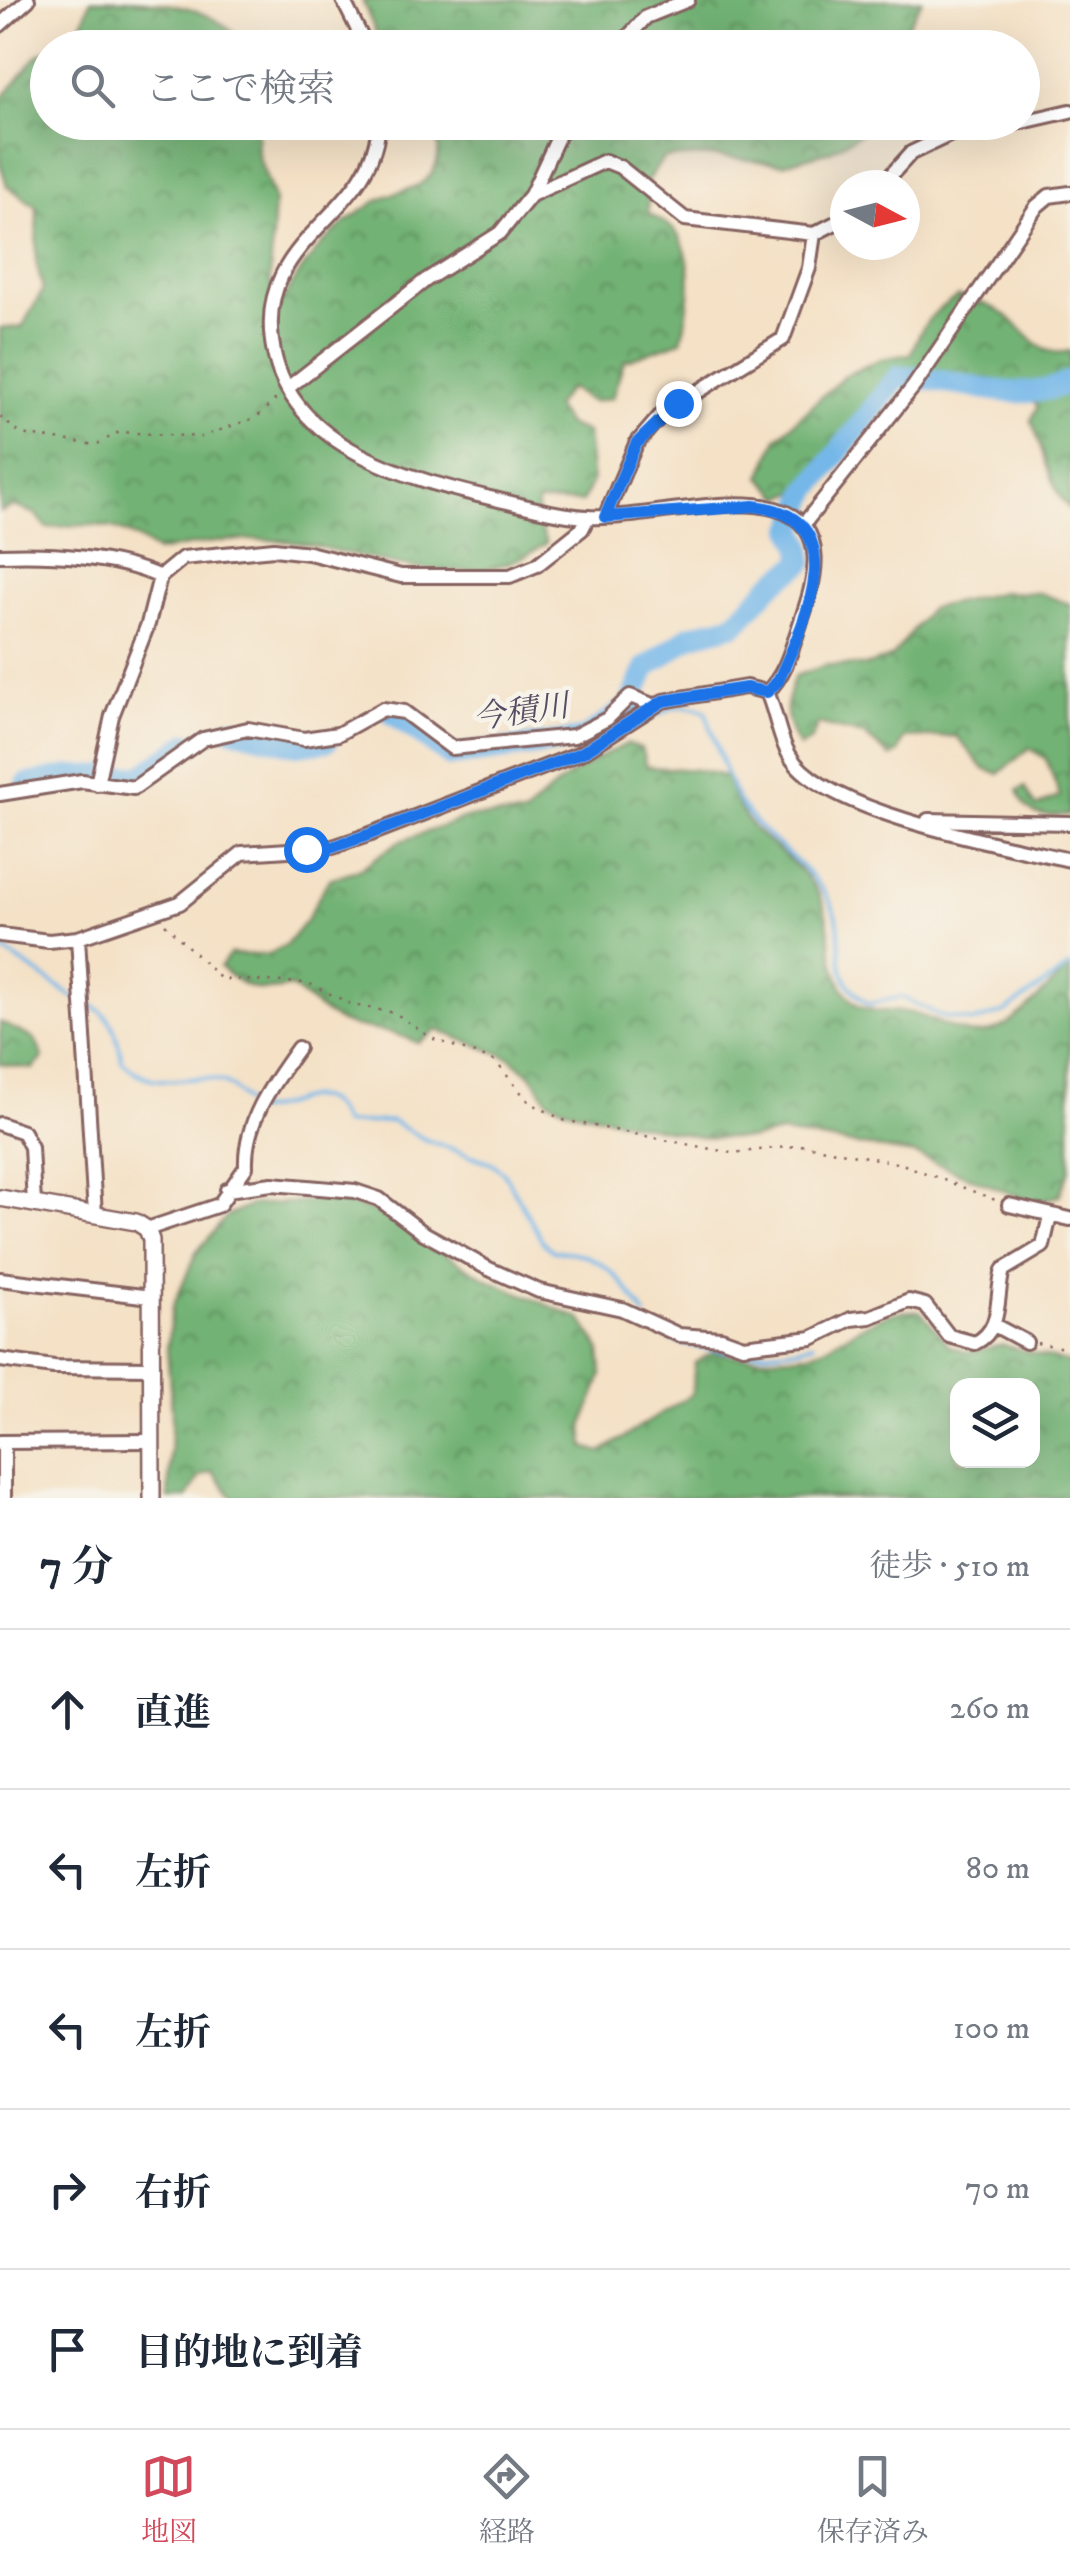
<!DOCTYPE html>
<html lang="ja">
<head>
<meta charset="utf-8">
<style>
  :root { --surface:#fff; --page:#f2f2f3; --text:#1f2937; --muted:#747a83; --line:#e0e1e3; --accent:#d1495b }
  body { margin:0; font-family:"IM FELL DW Pica","Noto Serif JP",serif; background:var(--page); color:var(--text) }
  .controls { position:absolute; right:30px; bottom:30px; display:grid; overflow:hidden; border-radius:20px; box-shadow:0 10px 40px #0002 }
  .controls button { width:90px; height:90px; display:grid; place-items:center; padding:0; border:0; border-bottom:2px solid var(--line); background:var(--surface); color:var(--text); font:50px sans-serif }
  .compass { position:absolute; left:830px; top:170px; width:90px; height:90px; border-radius:50%; background:var(--surface); box-shadow:0 10px 40px #0002; rotate:97deg }
  .stop { position:absolute; width:30px; height:30px; margin:-22px; border:8px solid #1a73e8; border-radius:50%; background:#fff }
  .stop.end { background:#1a73e8; border-color:#fff; box-shadow:0 2px 10px #0008 }
  .list { margin:0; padding:0; list-style:none }
  h2 { display:flex; justify-content:space-between; align-items:center; height:130px; margin:0; padding:0 40px; font-size:42px }
  h2 small { font-size:32px; font-weight:400; color:var(--muted) }
  .list li { display:grid; grid-template-columns:65px 1fr auto; gap:30px; align-items:center; box-sizing:border-box; height:160px; padding:0 40px; border-top:2px solid var(--line) }
  .list b { display:block; font-size:38px; white-space:nowrap }
  .list em { font-size:32px; font-style:normal; color:var(--muted) }
  .icon { flex:none; width:55px; height:55px; fill:none; stroke:currentColor; stroke-width:2; stroke-linecap:round; stroke-linejoin:round }
  .map { position:relative; flex:none; width:1070px; height:1498px; overflow:hidden }
  .search { position:absolute; background:var(--surface); box-shadow:0 10px 40px #0002; left:30px; right:30px; top:30px; height:110px; display:flex; align-items:center; gap:25px; box-sizing:border-box; padding:0 35px; border-radius:55px; color:var(--muted); font-size:38px }
  .sheet { height:930px; background:var(--surface) }
  nav { display:flex; justify-content:space-around; align-items:center; box-sizing:border-box; height:140px; border-top:2px solid var(--line); background:var(--surface); font-size:28px; color:var(--muted) }
  nav a { display:grid; justify-items:center; gap:5px }
  nav .on { color:var(--accent) }
  .map>svg:first-child { display:block }
  .forest { fill:url(#forest-crowns); stroke:#5e6850; stroke-width:2.5; fill-rule:evenodd }
  .lines { fill:none; stroke-linecap:round; stroke-linejoin:round }
  .stream { stroke:#74b7e9; stroke-width:4 }
  .river { stroke:#74b7e9; stroke-width:22 }
  .minor-casing { stroke:#866361; stroke-width:18 }
  .tertiary-casing { stroke:#866361; stroke-width:20 }
  .path { stroke:#866361; stroke-width:2.5; stroke-dasharray:2.5 8; stroke-linecap:butt }
  .minor { stroke:#fff; stroke-width:12 }
  .tertiary { stroke:#fff; stroke-width:15 }
  .route { stroke:#1a73e8; stroke-width:12 }
  .labels { text-anchor:middle; dominant-baseline:central; stroke-width:9; stroke-linejoin:round; paint-order:stroke }
  .water-label { font-size:32px; font-style:italic; fill:#574d64; stroke:#f7f3e8 }
</style>
</head>
<body>
<div class="map">
<svg width="1070" height="1498" viewBox="0 0 1070 1498">
  <defs>
    <pattern id="forest-crowns" width="20" height="18" patternUnits="userSpaceOnUse" patternTransform="scale(2.5)"><rect width="20" height="18" fill="#72b274"/><path d="M2 6a3 3 0 1 1 6 0M12 15a3 3 0 1 1 6 0" fill="none" stroke="#60905f"/></pattern>
  </defs>
  <rect width="100%" height="100%" fill="#f7f3e8"/>
  <filter id="ink" filterUnits="userSpaceOnUse"><feTurbulence type="fractalNoise" baseFrequency=".01" numOctaves="2"/><feDisplacementMap in="SourceGraphic" scale="20" xChannelSelector="R" yChannelSelector="G"/><feConvolveMatrix kernelMatrix="1 2 1 2 8 2 1 2 1" color-interpolation-filters="sRGB"/></filter>
  <filter id="wash" filterUnits="userSpaceOnUse"><feTurbulence type="fractalNoise" baseFrequency=".0048" numOctaves="4" result="noise"/><feDisplacementMap in="SourceGraphic" scale="40" xChannelSelector="R" yChannelSelector="G"/><feGaussianBlur stdDeviation="2.25" result="paint"/><feColorMatrix in="noise" values="0 0 0 0 0 0 0 0 0 0 0 0 0 0 0 0 0 1.4 0 .05"/><feComposite in="paint" operator="in"/></filter>
  <g filter="url(#wash)">
    <rect width="100%" height="100%" fill="#f4e1c6"/>
    <!-- forest -->
    <path class="forest" d="M91,0C144,0 215,0 245,47H55L80,28Z
      M362,0H922L895,48L382,47Z
      M47,50L48,122L257,123L258,155L274,199L270,282L283,300C309,254 331,229 377,201C393,190 419,192 431,174C443,158 437,141 435,123H879L830,151L783,164L715,156L664,158L648,179V213C656,218 669,224 675,231C698,259 689,310 681,341L624,361L612,398L592,402L569,388L555,406L567,425L587,433L592,482L582,502H538L537,520L546,543C475,596 388,561 310,545C261,535 206,541 157,552C115,521 98,523 47,528L36,514L14,506L0,512V328L22,327L43,290L36,261L37,207L7,186L0,163V99C18,85 30,57 47,50Z
      M959,296C974,301 990,304 1004,314C1027,330 1037,359 1070,351V510C1047,484 1045,451 1031,420L1038,407L1029,392L989,379L898,371L809,488L781,497L761,477L777,438L844,376L881,359L911,354C921,326 932,310 959,296Z
      M1002,592L1040,593L1070,604V815C1042,816 1027,819 1018,790L1025,787L1036,807L1060,796L1046,759L1029,748L999,774L984,769L956,736L904,738L898,753L891,757L864,735L818,724L811,740L799,747C784,721 783,704 795,676L827,665L865,666L892,657L930,608Z
      M627,744L641,748L646,766C675,771 698,766 726,777C749,843 774,837 811,882C838,915 822,963 849,997C863,1015 886,1010 906,1012C927,1015 944,1027 964,1032C1006,1044 1042,990 1070,967V1169L1059,1196L1033,1203L914,1154L782,1133L751,1139L699,1137L571,1110L548,1100L532,1076L511,1058L437,1030L418,1043C392,1030 380,1032 354,1026C331,1022 310,1001 291,987C259,994 245,990 220,967L230,954L267,955L286,945L305,922L329,879L360,869L398,842L469,817L525,815C555,782 587,762 627,744Z
      M0,1022L35,1039L43,1058L33,1069L0,1064Z
      M332,1200L374,1211L487,1279L581,1319L600,1349L602,1375L583,1427L585,1447L601,1452L692,1394L695,1363L713,1352C740,1359 803,1360 828,1346C859,1329 882,1309 920,1311L950,1346L968,1352L1003,1345L1070,1363V1498H233L212,1471L200,1476L187,1498H168L172,1410L167,1349L172,1308L196,1253L227,1216L251,1205ZM958,1386H1032V1460H958Z"/>
    <g class="lines">
      <!-- stream -->
      <path class="stream" d="M629,707L637,705L648,720C669,707 682,702 705,711C716,739 723,773 737,798C762,842 812,862 833,908C850,944 824,973 869,1004L901,997L944,1017L974,1022L1005,1012L1070,966
        M0,948L78,1000
        M87,1004C114,1013 117,1035 122,1061C159,1098 187,1068 225,1083C237,1088 243,1102 253,1110C288,1113 323,1072 343,1124L391,1121L426,1140L492,1163L504,1173L544,1244L553,1251C600,1250 621,1278 645,1315
        M657,1330C682,1355 782,1357 814,1343"/>
      <!-- river -->
      <path class="river" d="M392,713L451,756L584,739L629,707L646,668L690,636L735,624L771,585L802,563V547L794,529L808,491L898,377C953,376 1019,409 1070,381
        M232,729L297,745L327,741
        M27,784L70,776H141L188,743"/>
    </g>
  </g>
  <g filter="url(#ink)">
    <g class="lines">
      <defs>
        <path id="minor" d="M343,0L367,48
          M0,25L28,0
          M618,48L646,17L688,0
          M379,122C374,221 249,235 274,353C294,449 411,479 490,498C522,505 554,515 587,517C642,520 726,494 776,509C833,526 814,584 800,624C792,648 786,674 767,692
          M1022,122L1070,111
          M882,185L911,153L951,134L1021,122
          M531,195L605,161L620,167L685,219L814,234L845,218
          M289,387L426,280L500,233L531,195L565,122
          M605,517L636,444L662,414L783,339L809,268L814,234
          M803,525L914,386L1037,206L1049,196L1070,193
          M0,555C49,553 115,556 160,577
          M767,692C777,714 779,744 795,763C838,815 1002,845 1070,860
          M97,784L112,716L148,624L160,577L183,558L274,549L309,553L401,576H510L537,565L582,529L588,517
          M0,794L82,781L134,788L203,739L248,729L304,739L338,734L383,709L404,712L452,748L574,736L607,719L630,696L655,706
          M928,820L1070,823
          M0,935L49,941L78,938L180,903L242,853L333,847L368,835L583,752L663,701L746,687L767,692
          M78,938L95,1214
          M0,1124L23,1132L31,1147L34,1204
          M227,1190L272,1184L355,1191L379,1199L422,1232L489,1269L539,1291L622,1309L679,1335L721,1338L743,1346L812,1338L851,1319L870,1317L909,1301L925,1305L949,1336L975,1343C1004,1329 995,1297 1003,1270L1043,1246L1050,1216
          M1009,1205L1070,1219
          M147,1229L219,1205L246,1167C244,1122 272,1084 298,1048
          M0,1279L151,1297
          M994,1325L1026,1342
          M0,1360L54,1367L152,1368
          M0,1442L152,1441
          M4,1443V1498"/>
        <path id="tertiary" d="M0,1198L136,1222L147,1229L151,1240L152,1498"/>
      </defs>
      <!-- minor casing -->
      <use href="#minor" class="minor-casing"/>
      <!-- tertiary casing -->
      <use href="#tertiary" class="tertiary-casing"/>
      <!-- path -->
      <path class="path" d="M0,417L21,434L96,445L119,432L201,437L257,417L279,396
        M165,924L221,979L308,983L353,1005L395,1013L431,1038L495,1061L529,1102L563,1120L732,1153L805,1145L902,1164L998,1201
        M1037,1343L1070,1349"/>
      <!-- minor -->
      <use href="#minor" class="minor"/>
      <!-- tertiary -->
      <use href="#tertiary" class="tertiary"/>
    </g>
  </g>
  <g class="lines" filter="url(#ink)">
    <!-- route -->
    <path class="route" d="M306,849L333,847L368,835L583,752L663,701L746,688L767,692L778,681C805,622 857,516 753,506L605,517L636,444L678,403"/>
  </g>
  <g class="labels">
    <!-- water labels -->
    <g class="water-label">
      <text transform="translate(521 713) rotate(-8)">今積川</text>
    </g>
  </g>
</svg>
<div class="controls">
<button><svg class="icon" aria-label="layers" viewBox="0 0 24 24"><path d="M12 4l9 5-9 5-9-5zM3 14l9 5 9-5"/></svg></button>
</div>
<svg class="compass" viewBox="-18 -18 36 36"><path d="M0-13l5 13h-10z" fill="#e53935"/><path d="M0 13l5-13h-10z" fill="#747a83"/></svg>
<div class="stop" style="left:306px;top:849px"></div>
<div class="stop end" style="left:678px;top:403px"></div>
<div class="search"><svg class="icon" aria-label="search" viewBox="0 0 24 24"><circle cx="10" cy="10" r="6"/><path d="M15 15l6 6"/></svg>ここで検索</div>
</div>
<section class="sheet">
<h2>7 分<small>徒歩 · 510 m</small></h2>
<ul class="list">
<li><svg class="icon" aria-label="ahead" viewBox="0 0 24 24"><path d="M12 20V5M6 11l6-6 6 6"/></svg><div><b>直進</b></div><em>260 m</em></li>
<li><svg class="icon" aria-label="left" viewBox="0 0 24 24"><path d="M17 20v-9H6M10 6l-5 5 5 5"/></svg><div><b>左折</b></div><em>80 m</em></li>
<li><svg class="icon" aria-label="left" viewBox="0 0 24 24"><path d="M17 20v-9H6M10 6l-5 5 5 5"/></svg><div><b>左折</b></div><em>100 m</em></li>
<li><svg class="icon" aria-label="right" viewBox="0 0 24 24"><path d="M7 20v-9h11M14 6l5 5-5 5"/></svg><div><b>右折</b></div><em>70 m</em></li>
<li><svg class="icon" aria-label="arrive" viewBox="0 0 24 24"><path d="M6 21V4h12l-3 4 3 4H6"/></svg><div><b>目的地に到着</b></div></li>
</ul>
</section>
<nav>
<a class="on"><svg class="icon" aria-label="map" viewBox="0 0 24 24"><path d="M3 6l6-2 6 2 6-2v14l-6 2-6-2-6 2zM9 4v14M15 6v14"/></svg>地図</a>
<a><svg class="icon" aria-label="directions" viewBox="0 0 24 24"><path d="M12 3l9 9-9 9-9-9zM9 14v-3h6M13 9l2 2-2 2"/></svg>経路</a>
<a><svg class="icon" aria-label="saved" viewBox="0 0 24 24"><path d="M7 4h10v16l-5-4-5 4z"/></svg>保存済み</a>
</nav>
</body>
</html>
